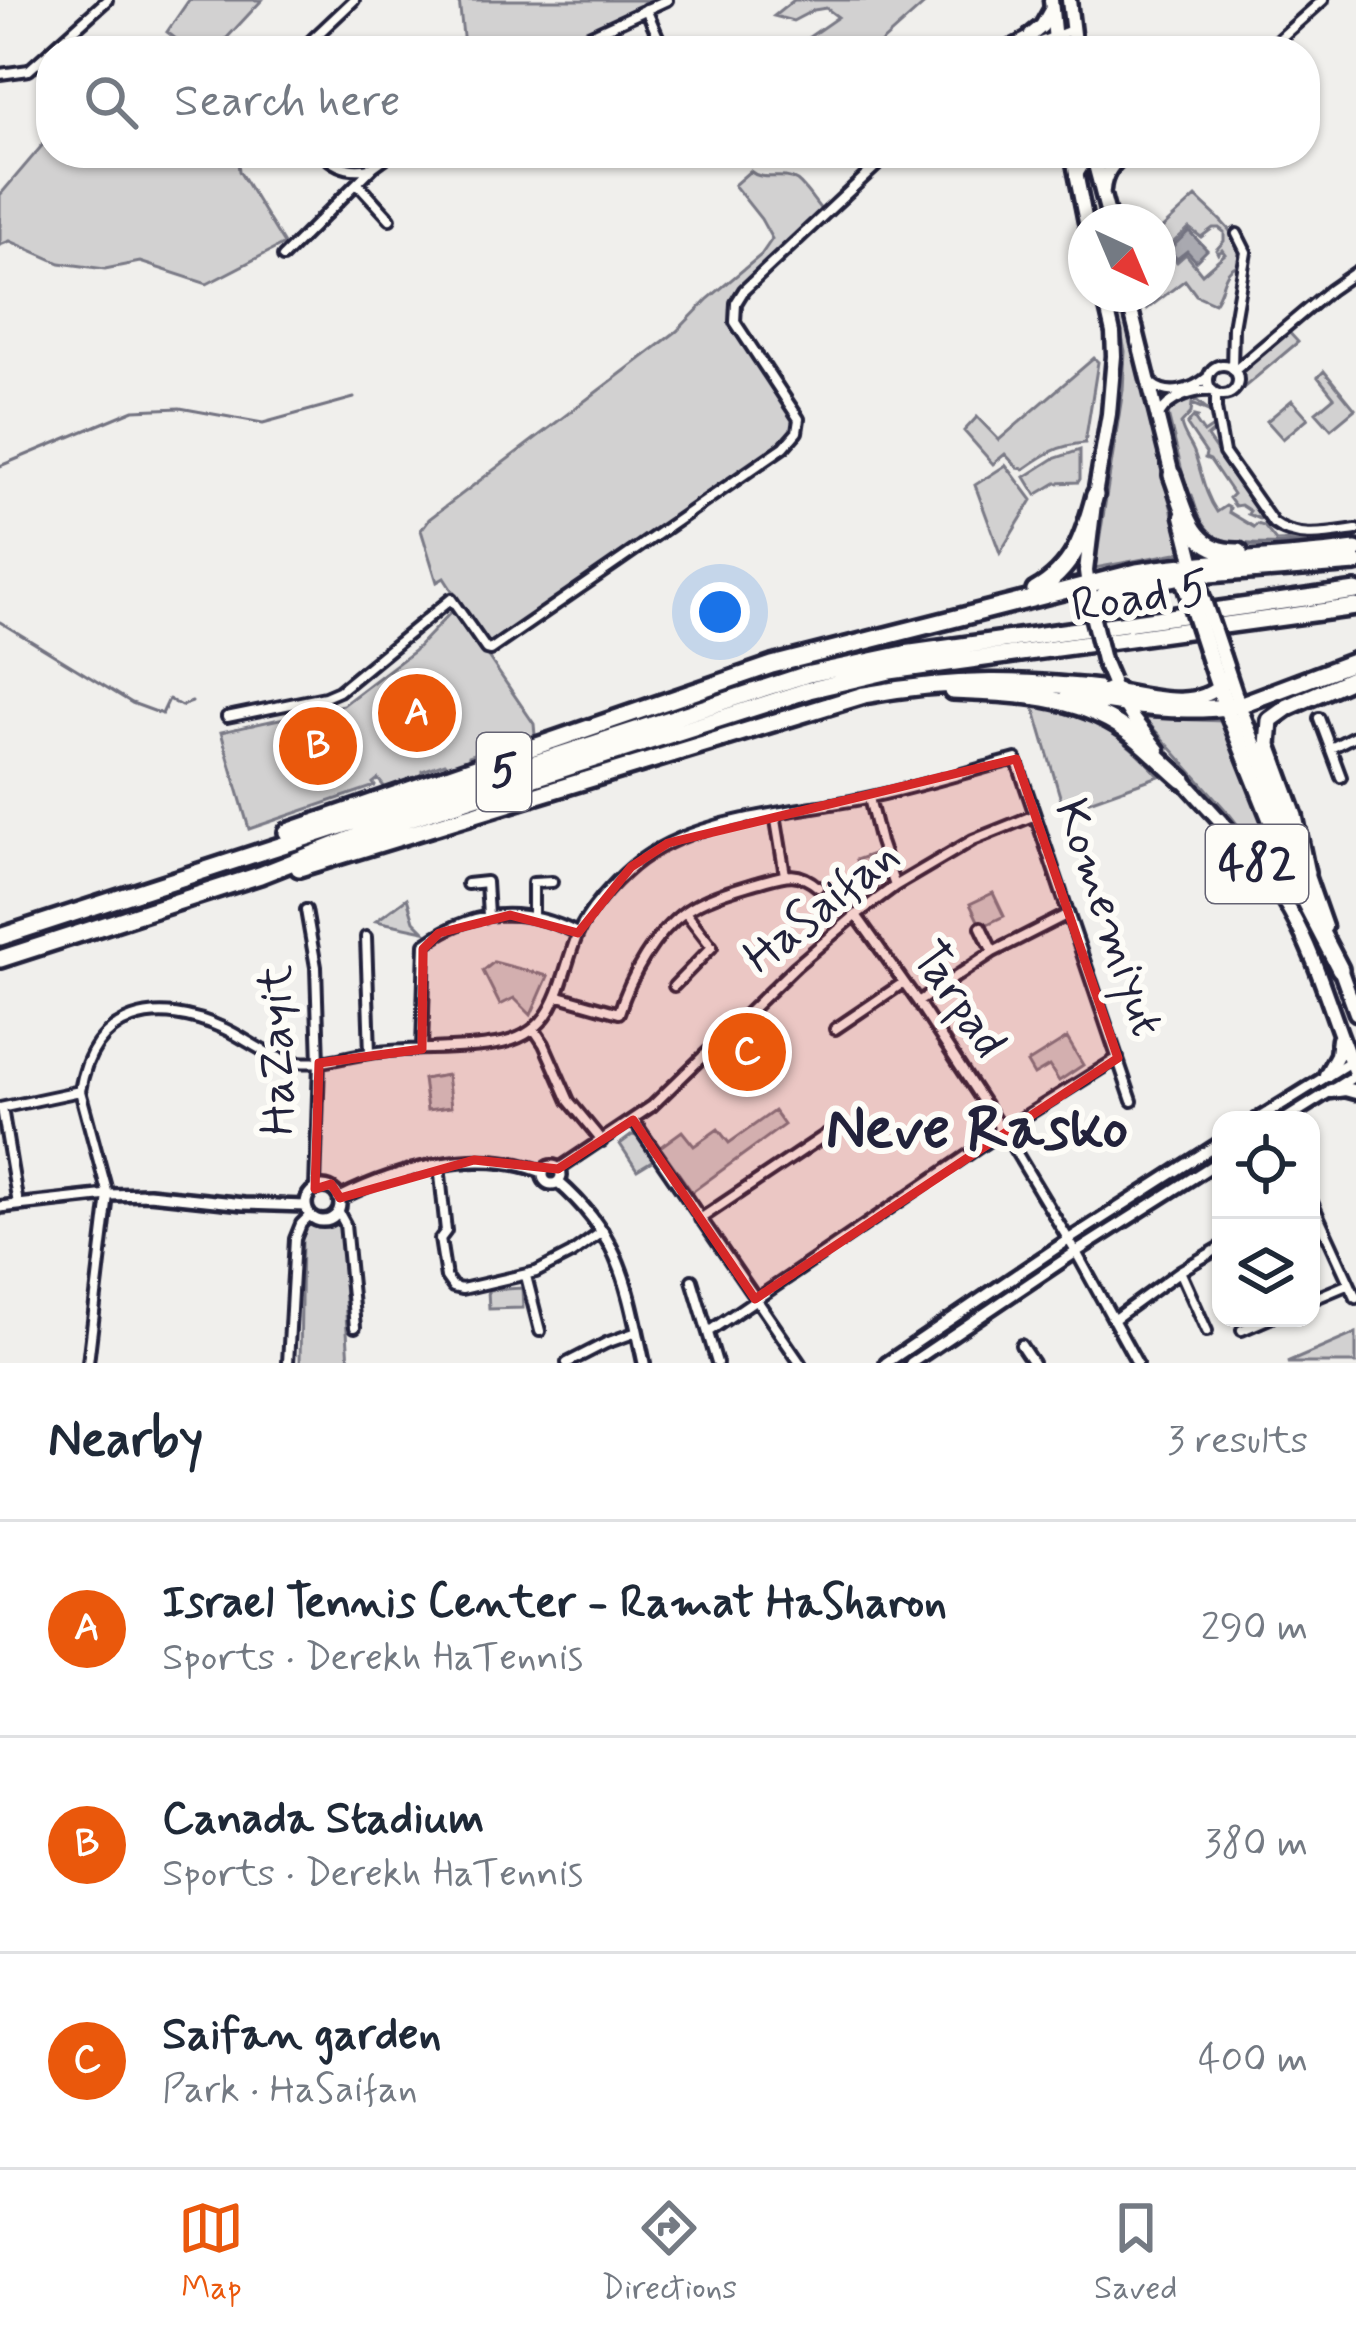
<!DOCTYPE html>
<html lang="en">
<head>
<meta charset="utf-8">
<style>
  :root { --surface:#fff; --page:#f6f6f7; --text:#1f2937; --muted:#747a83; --line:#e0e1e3; --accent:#ea580c }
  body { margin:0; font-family:Mynerve,sans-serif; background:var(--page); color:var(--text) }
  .controls { position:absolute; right:36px; bottom:36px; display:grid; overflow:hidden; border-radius:24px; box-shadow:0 3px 9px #0004 }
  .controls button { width:108px; height:108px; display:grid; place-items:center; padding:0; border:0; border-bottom:3px solid var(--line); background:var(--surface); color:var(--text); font:60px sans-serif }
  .compass { position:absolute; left:1068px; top:204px; width:108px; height:108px; border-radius:50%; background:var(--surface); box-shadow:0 3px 9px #0004; rotate:136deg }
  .you { position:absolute; left:720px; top:612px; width:42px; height:42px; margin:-30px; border:9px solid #fff; border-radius:50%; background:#1a73e8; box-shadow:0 0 0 18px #1a73e833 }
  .badge { display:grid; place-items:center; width:78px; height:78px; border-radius:50%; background:var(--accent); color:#fff; font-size:39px; font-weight:700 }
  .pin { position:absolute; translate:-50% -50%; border:6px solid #fff; box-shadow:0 3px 12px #0006 }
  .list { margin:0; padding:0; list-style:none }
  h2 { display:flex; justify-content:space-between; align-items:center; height:156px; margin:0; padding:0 48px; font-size:51px }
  h2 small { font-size:39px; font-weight:400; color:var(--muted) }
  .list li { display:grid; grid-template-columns:78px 1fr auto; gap:36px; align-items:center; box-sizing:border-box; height:216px; padding:0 48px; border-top:3px solid var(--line) }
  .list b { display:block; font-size:45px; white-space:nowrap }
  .list p { margin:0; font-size:39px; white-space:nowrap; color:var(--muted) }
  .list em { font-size:39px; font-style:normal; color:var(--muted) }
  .icon { flex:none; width:66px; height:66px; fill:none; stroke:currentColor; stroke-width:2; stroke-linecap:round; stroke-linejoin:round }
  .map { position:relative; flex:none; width:1356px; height:1363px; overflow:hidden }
  .search { position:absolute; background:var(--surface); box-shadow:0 3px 9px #0004; left:36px; right:36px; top:36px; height:132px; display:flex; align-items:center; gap:30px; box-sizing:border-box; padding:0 42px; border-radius:48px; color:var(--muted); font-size:45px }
  .sheet { height:804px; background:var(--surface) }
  nav { display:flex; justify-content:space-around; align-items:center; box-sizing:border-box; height:168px; border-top:3px solid var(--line); background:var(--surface); font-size:33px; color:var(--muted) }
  nav a { display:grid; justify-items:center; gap:6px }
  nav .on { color:var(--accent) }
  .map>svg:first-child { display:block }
  .green { fill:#d2d1d1; stroke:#7a7a86; stroke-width:3; fill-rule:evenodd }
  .water { fill:#a9a9b0; stroke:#737381; stroke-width:3 }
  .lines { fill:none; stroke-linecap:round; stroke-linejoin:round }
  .stream { stroke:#737381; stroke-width:3 }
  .minor-casing { stroke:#22223b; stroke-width:16 }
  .tertiary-casing { stroke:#22223b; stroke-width:18 }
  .primary-casing { stroke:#22223b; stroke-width:21 }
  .motorway-casing { stroke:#22223b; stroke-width:24 }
  .minor { stroke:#fdfcf7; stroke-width:8 }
  .tertiary { stroke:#fdfcf7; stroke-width:9 }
  .primary { stroke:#fdfcf7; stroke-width:12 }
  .motorway { stroke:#fdfcf7; stroke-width:15 }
  .primary-bridge-casing { stroke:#22223b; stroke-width:21; stroke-linecap:butt }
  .motorway-bridge-casing { stroke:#22223b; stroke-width:24; stroke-linecap:butt }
  .primary-bridge { stroke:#fdfcf7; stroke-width:12 }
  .motorway-bridge { stroke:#fdfcf7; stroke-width:15 }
  .marked { fill:#d62828; fill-opacity:0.2; stroke:#d62828; stroke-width:9; stroke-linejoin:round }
  .labels { text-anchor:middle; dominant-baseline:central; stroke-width:12; stroke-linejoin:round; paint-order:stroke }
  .shield { fill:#fdfcf7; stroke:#646373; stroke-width:3 }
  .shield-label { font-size:45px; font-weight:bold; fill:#22223b }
  .street-label { font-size:48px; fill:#22223b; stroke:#fdfcf7 }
  .district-label { font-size:60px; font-weight:bold; fill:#22223b; stroke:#fdfcf7 }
</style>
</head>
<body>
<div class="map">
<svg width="1356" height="1363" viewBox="0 0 1356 1363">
  <rect width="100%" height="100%" fill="#f0efec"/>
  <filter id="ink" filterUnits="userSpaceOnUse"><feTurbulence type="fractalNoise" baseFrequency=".00833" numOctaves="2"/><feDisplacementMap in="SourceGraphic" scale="24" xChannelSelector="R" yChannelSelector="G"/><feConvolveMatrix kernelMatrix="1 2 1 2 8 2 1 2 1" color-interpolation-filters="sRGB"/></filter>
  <g filter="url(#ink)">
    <!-- green -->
    <path class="green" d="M189,0H262L224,41L185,46L167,32Z
      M459,0H667L551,51H459L464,45Z
      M794,0H929L872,51H789L838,17L826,8L814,10L793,21L774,16Z
      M51,135V153H237L239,171L284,244L207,284L140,262L105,269L60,263L10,241L0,245V195Z
      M750,171C764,183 781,171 797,181C806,188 815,203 823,212L738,292L730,307L732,325L790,410L794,419L793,434L487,645L444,578L437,582L421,530L429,519L677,331L708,299L761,255L772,239L761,219L734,185Z
      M1196,197C1213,215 1245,236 1242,264C1220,269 1226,288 1214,303L1196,295L1185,280L1147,309L1142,294H1158V232ZM1189,228L1201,237L1213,228H1219L1224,232V241L1216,250L1218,254L1222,250L1225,254L1202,274L1186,254L1177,262L1165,250Z
      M1113,294H1119L1182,552L1095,568L1123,390L1125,351Z
      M1286,329L1298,342L1241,390L1240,366Z
      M1094,358L1098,362L1085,443C1059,445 1045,454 1024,469L1018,468L1005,454L993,464L964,431L977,417L999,440Z
      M1324,371L1355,409L1331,429L1316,412L1334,397L1318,377Z
      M1191,400L1197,401L1211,412L1192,404L1191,413L1181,424C1183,435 1190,442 1194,452C1202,473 1204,493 1217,512L1226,506L1230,508L1229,512L1254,527L1257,524L1264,526L1276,541L1325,539L1356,533V541L1229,547L1212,541L1194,520L1168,414L1172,407Z
      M1292,400L1308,418L1283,439L1267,421Z
      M1194,416L1198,417L1195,420L1204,433L1213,427L1214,431L1207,437L1265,521L1248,514L1250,511L1241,505L1235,506L1229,498L1233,494L1210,460L1205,458L1206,453L1187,425Z
      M1080,450V479L1078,482L1056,483L1036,495L1025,477L1053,459Z
      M1006,465L1032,500L1000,553L975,485Z
      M455,608L534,724L535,735L515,741V746L496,753L492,748L469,756L468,761L450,769L445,763L422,771V776L386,789L378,779L373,783L375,786L249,829L221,732L343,705L414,651Z
      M1034,707C1088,710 1124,736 1159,776L1064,810Z
      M1144,718L1224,721L1296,899L1230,815Z
      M876,853L887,883L867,890L856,860Z
      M993,893L1004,916L981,927L970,904Z
      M407,898L414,921L424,931L376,921Z
      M494,962L548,976L531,1015L514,998L500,1005L483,971Z
      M750,1024L775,1051L743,1080L718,1052Z
      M1067,1038L1083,1065L1059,1081L1049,1066L1034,1075L1027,1063Z
      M447,1075L451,1107L427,1110L423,1079Z
      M774,1111L784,1125L692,1192L660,1147L682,1131L694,1146L718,1129L729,1143Z
      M632,1135L642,1137L655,1159L637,1170L620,1144Z
      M337,1222L341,1233L349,1363H300L302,1239L308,1225L324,1227Z
      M522,1288L523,1308L489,1309L488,1290Z
      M1356,1333V1363H1287Z"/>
    <!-- water -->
    <path class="water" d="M1189,231L1207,250L1196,261L1187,251L1177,259L1169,250Z"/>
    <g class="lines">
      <!-- stream -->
      <path class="stream" d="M0,466L134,410L180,408L263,423L354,398
        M1192,495C1196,510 1201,526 1215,536C1240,552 1325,541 1356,537
        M0,622L132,703L162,714L169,699L181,706L192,702"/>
      <defs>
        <path id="minor" d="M646,9L664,51
          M1016,47L1040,42L1072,30
          M300,51L354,0
          M556,51L667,0
          M1000,51L1031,35
          M1266,51L1323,0
          M0,74L29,70L107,0
          M322,153C335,167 350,172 369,168
          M1078,175L1086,162L1109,153
          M359,185L390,219
          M283,257L374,166L392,153
          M1208 380a15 15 0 1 1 30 0a15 15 0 1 1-30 0Z
          M1232,368L1233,327L1246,252L1237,234
          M1234,371L1330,290L1356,272
          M1152,384C1169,398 1192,390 1208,377
          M1216,393V409L1224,453L1273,523C1296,541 1328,534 1356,530
          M1160,414C1169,398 1195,389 1213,391
          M227,717L325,697L339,691L451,599L486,649L490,650L784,447L797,432L799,419L735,322L736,303L744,290L890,153
          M1319,718L1341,777
          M1331,748L1356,735
          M869,798L880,842L895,886
          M775,814L785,875
          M467,884L486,882L488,916
          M306,910L316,967L319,1063L315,1189
          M533,915V883L552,882
          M856,915L918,1002L999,1126
          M981,927L993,952
          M366,937L370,1053
          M674,986L712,947L685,912
          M559,996L619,1013C630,977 654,934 686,911C706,897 733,890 756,883C782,876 796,868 818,887
          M918,1002L993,952L1068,914
          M534,1029L544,1044L569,1101L602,1141
          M835,1029L903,983
          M422,1049L425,944C474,908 524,906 577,933
          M80,1091L108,1195L88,1363
          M0,1108L80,1091C93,1010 158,998 225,1029C249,1040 270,1060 298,1062C323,1065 345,1056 370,1053C411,1047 455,1051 496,1044C559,1034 558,983 577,936C587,911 613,883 633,866C693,816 793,813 866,798C916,788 966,772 1016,759L1132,1101
          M2,1108L18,1204
          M634,1121L800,1363
          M1008,1127L1118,1058
          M1007,1137L1076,1252L1137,1363
          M439,1165L446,1231L440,1239L446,1277L453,1287L462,1289L536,1272L571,1254L603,1231
          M558,1169L652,1106L796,966L856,915L895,886L973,840L1035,815
          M1311,1200L1356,1298
          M339,1213L345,1224L355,1327
          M700,1219L827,1134
          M1180,1271L1207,1331
          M526,1276L540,1331
          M692,1280L717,1363
          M1311,1300L1349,1284
          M1113,1320L1180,1271L1221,1247
          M1242,1330L1270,1318
          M708,1332L997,1135L999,1126L1008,1127L1007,1137L1003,1139L997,1135
          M1021,1345L1033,1363
          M288,1363L295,1239L301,1224L310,1215
          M567,1363L606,1343L637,1332"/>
        <path id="tertiary" d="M1256,1120L1356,1058
          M1284,1120L1356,1075
          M543 1175a9 9 0 1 1 18 0a9 9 0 1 1-18 0Z
          M558,1182C621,1236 627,1285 644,1363
          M306 1204a17 17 0 1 1 34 0a17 17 0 1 1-34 0Z
          M340,1198C400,1168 478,1147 543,1172
          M0,1207L108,1195L149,1194L244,1204L306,1206
          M886,1363L1068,1240L1221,1142
          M911,1363L1076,1252L1221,1160"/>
        <path id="primary" d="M1051,0L1056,51
          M1069,0L1075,51
          M1031,35L1042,26L1051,10
          M1072,153L1086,222
          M1092,153L1110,222
          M1103,190C1104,175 1113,162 1126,153
          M1127,294L1173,479
          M1182,516L1196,572
          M1091,610L1086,571L1095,495L1109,414L1114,356L1113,333L1104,294
          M1223,657L1239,705L1296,848
          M1117,691C1150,697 1200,711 1223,682
          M1121,699L1134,720L1158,750
          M1179,775C1217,819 1261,860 1290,911C1319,962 1333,1021 1356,1075
          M1304,867L1325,927
          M1338,963L1356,1013
          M1326,1075L1337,1055L1339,1039
          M1331,1091L1345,1089L1356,1092"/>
        <path id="motorway" d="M1172,475C1186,512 1191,553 1239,552
          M1035,591C1074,569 1084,536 1095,495
          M1090,605L1112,590L1182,576L1356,563
          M1210,660L1226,707L1300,892L1340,969
          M952,691C1013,693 1074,694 1126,730C1146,744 1164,764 1183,780
          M1068,695C1126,705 1181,715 1239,705L1356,661
          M287,832L772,665L1137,572C1209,560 1283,560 1356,550
          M299,868L864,695C954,678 1026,680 1117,691
          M1306,873L1294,816L1268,745L1270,720L1288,707L1356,677
          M0,937L805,675L904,654L1356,591
          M0,959L260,875L379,828L809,690L890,671L1356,607"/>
      </defs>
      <!-- minor casing -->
      <use href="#minor" class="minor-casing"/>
      <!-- tertiary casing -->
      <use href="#tertiary" class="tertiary-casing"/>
      <!-- primary casing -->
      <use href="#primary" class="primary-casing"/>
      <!-- motorway casing -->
      <use href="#motorway" class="motorway-casing"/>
      <!-- minor -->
      <use href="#minor" class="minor"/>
      <!-- tertiary -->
      <use href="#tertiary" class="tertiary"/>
      <!-- primary -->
      <use href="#primary" class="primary"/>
      <!-- motorway -->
      <use href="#motorway" class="motorway"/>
      <defs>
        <path id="primary-bridge" d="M1198,583L1223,657
          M1091,611L1103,660L1112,681"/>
        <path id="motorway-bridge" d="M1185,583L1210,660"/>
      </defs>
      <!-- primary-bridge casing -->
      <use href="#primary-bridge" class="primary-bridge-casing"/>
      <!-- motorway-bridge casing -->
      <use href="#motorway-bridge" class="motorway-bridge-casing"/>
      <!-- primary-bridge -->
      <use href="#primary-bridge" class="primary-bridge"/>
      <!-- motorway-bridge -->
      <use href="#motorway-bridge" class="motorway-bridge"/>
    </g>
  </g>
  <!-- marked area -->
  <path class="marked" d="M1016,759L1118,1058L755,1299L633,1120L558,1169L474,1160L340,1198L331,1184L315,1189L319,1063L422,1049L423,949L439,933L510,915L578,933L631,867L668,843Z"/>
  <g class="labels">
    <!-- shield labels -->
    <g class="shield">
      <rect x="477" y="733" width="54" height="78" rx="9"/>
      <rect x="1206" y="825" width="102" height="78" rx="9"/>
    </g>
    <g class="shield-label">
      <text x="504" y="772">5</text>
      <text x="1257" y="864">482</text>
    </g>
    <!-- street labels -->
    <g class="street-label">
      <text transform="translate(1140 598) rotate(-8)">Road 5</text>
      <text transform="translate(822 907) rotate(-39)">HaSaifan</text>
      <text transform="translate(1108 918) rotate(71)">Komemiyut</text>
      <text transform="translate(958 1000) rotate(56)">Tarpad</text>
      <text transform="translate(278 1050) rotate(-91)">HaZayit</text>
    </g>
    <!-- district labels -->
    <g class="district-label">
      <text x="977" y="1130">Neve Rasko</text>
    </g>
  </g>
</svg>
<div class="controls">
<button><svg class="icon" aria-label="locate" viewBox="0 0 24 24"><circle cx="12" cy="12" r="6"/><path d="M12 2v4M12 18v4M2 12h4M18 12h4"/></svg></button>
<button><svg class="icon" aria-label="layers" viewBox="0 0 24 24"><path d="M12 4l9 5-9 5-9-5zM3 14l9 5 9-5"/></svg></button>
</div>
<svg class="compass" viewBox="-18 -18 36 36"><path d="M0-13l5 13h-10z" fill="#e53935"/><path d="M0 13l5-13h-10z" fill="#747a83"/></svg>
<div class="you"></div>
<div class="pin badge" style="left:417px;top:713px">A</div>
<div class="pin badge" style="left:318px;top:746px">B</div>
<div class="pin badge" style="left:747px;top:1052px">C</div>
<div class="search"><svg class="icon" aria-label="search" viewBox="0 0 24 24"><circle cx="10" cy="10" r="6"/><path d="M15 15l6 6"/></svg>Search here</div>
</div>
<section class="sheet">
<h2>Nearby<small>3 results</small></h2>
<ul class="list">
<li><span class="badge">A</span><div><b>Israel Tennis Center - Ramat HaSharon</b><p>Sports · Derekh HaTennis</p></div><em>290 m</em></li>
<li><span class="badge">B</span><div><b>Canada Stadium</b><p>Sports · Derekh HaTennis</p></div><em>380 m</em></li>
<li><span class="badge">C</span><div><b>Saifan garden</b><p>Park · HaSaifan</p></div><em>400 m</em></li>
</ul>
</section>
<nav>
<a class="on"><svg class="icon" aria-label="map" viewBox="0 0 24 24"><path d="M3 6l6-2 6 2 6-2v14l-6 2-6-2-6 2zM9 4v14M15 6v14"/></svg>Map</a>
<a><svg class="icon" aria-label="directions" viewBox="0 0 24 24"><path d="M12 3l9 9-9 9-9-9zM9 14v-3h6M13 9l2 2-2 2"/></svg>Directions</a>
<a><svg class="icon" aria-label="saved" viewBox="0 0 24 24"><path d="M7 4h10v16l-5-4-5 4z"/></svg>Saved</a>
</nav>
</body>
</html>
